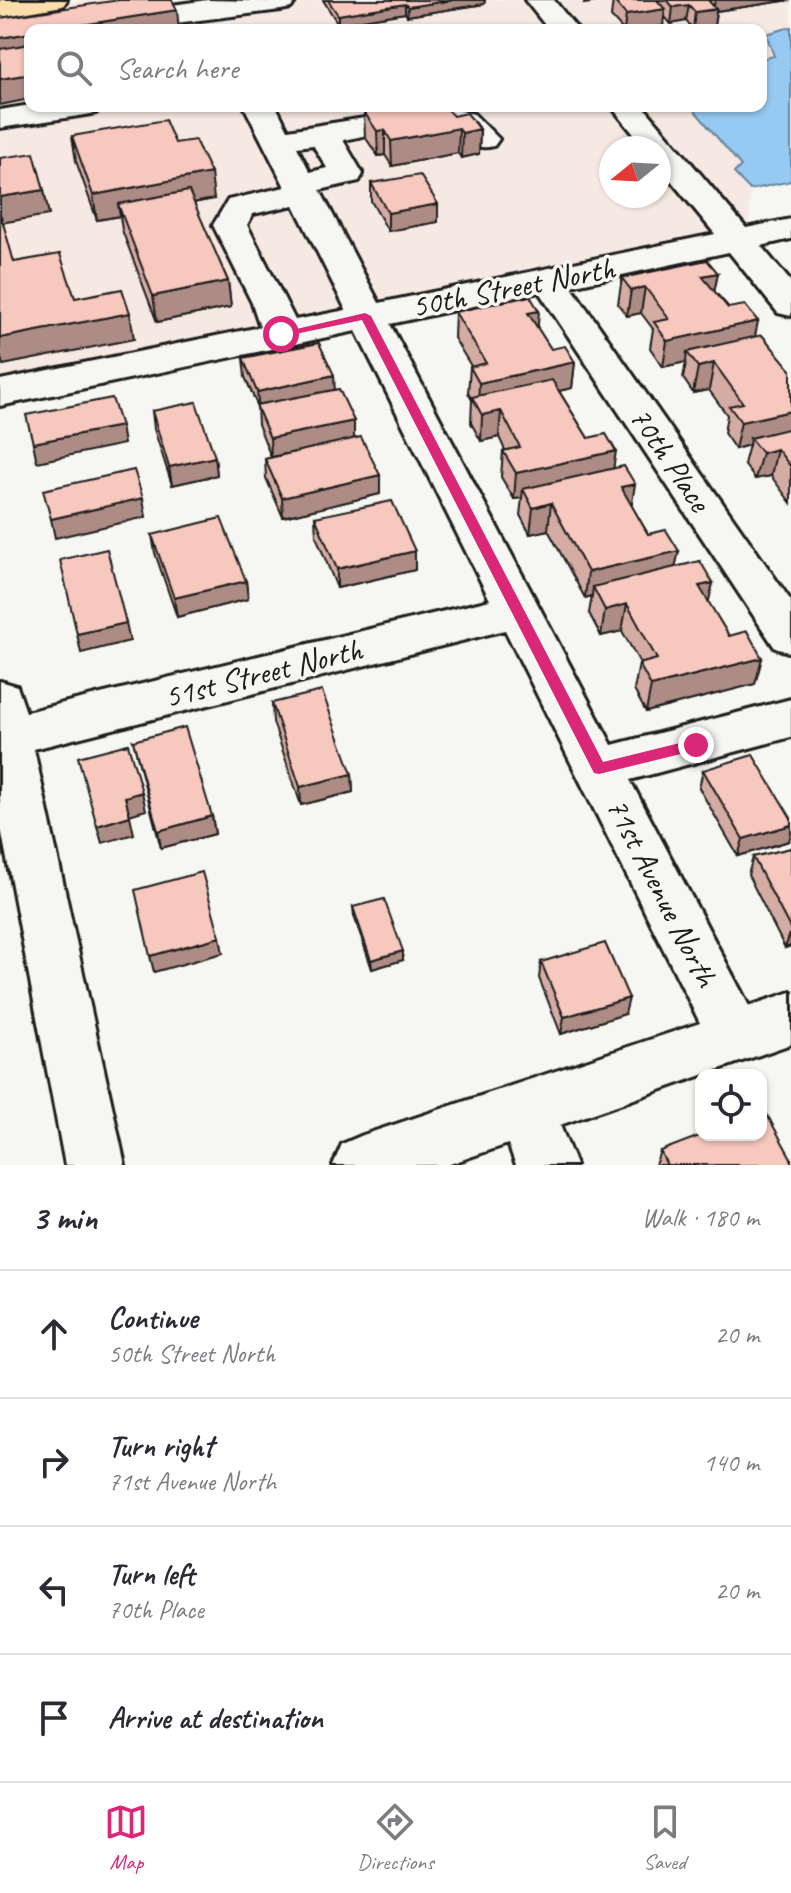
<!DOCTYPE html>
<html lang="en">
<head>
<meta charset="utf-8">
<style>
  :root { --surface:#fff; --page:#f7f7f7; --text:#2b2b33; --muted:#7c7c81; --line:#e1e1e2; --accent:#db2777 }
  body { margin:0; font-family:Caveat,sans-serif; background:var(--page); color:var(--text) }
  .controls { position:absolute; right:24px; bottom:24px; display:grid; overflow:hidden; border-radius:16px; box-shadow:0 2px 6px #0004 }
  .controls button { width:72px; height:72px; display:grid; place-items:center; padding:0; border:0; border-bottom:2px solid var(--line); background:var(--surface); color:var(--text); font:40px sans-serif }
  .compass { position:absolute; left:599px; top:136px; width:72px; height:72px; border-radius:50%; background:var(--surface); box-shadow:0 2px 6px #0004; rotate:252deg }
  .stop { position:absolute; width:24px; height:24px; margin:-18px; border:6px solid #db2777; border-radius:50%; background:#fff }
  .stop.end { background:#db2777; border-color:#fff; box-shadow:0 2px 8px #0008 }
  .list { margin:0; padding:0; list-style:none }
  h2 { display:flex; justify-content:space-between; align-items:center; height:104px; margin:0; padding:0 32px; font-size:34px }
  h2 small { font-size:26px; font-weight:400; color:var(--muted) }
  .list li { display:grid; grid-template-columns:52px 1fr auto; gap:24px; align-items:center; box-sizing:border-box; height:128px; padding:0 32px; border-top:2px solid var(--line) }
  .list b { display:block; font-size:30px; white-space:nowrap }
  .list p { margin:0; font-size:26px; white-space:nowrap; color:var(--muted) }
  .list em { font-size:26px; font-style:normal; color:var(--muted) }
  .icon { flex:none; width:44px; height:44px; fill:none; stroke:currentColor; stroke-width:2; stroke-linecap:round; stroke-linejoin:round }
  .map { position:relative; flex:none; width:791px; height:1165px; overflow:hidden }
  .search { position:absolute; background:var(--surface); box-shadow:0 2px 6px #0004; left:24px; right:24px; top:24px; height:88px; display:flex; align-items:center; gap:20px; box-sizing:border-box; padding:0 28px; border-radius:16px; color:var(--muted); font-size:30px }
  .sheet { height:616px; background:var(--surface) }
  nav { display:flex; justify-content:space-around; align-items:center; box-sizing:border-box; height:112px; border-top:2px solid var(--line); background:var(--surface); font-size:22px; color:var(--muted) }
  nav a { display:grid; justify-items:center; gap:4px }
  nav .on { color:var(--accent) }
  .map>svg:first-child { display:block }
  .built { fill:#f6e8e2 }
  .water { fill:#96caf3; stroke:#65849d; stroke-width:2 }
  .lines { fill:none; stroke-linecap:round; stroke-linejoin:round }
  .minor-casing { stroke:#1c1c1c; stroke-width:6 }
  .major-casing { stroke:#1c1c1c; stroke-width:6 }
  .minor { fill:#f6f6f2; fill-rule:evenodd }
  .major { fill:#faddab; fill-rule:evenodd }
  .wall { fill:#d4aca3; stroke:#1c1c1c; stroke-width:2 }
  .shaded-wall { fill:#ad8c85; stroke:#1c1c1c; stroke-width:2 }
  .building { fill:#f7c8be; stroke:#1c1c1c; stroke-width:2 }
  .route { fill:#db2777 }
  .labels { text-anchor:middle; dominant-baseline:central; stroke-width:7; stroke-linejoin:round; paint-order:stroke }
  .street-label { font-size:32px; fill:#1c1c1c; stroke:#f6f6f2 }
</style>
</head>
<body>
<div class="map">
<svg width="791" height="1165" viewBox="0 0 791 1165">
  <rect width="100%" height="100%" fill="#f6f6f2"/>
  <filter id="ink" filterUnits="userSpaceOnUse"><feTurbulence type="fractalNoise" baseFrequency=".0125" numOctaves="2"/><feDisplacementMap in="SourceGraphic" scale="16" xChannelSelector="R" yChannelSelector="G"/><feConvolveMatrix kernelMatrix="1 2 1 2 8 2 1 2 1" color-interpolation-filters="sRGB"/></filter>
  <g filter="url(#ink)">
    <!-- built -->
    <path class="built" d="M87,0H194L209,30H30V106H246L346,311L0,384V13Z
      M220,0H526L551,30H236Z
      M552,0H791V27L766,34L775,56L761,59V30H577Z
      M274,106H612L647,148H611V196H659V163L717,235L376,305Z
      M641,106H691L741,167L735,173L750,190L749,229L744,230Z"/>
    <!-- water -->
    <path class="water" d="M791,27V181L750,190L734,173L741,166L691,106H761V59L774,56L766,34Z"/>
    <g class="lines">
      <defs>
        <path id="minor" d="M207,0L295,2L291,8L281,10L119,30H46L50,24L60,21Z
          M525,0H554L578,30H549Z
          M30,105V106H101L96,113L85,115L0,128V110Z
          M244,106H276L288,130L441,106L474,114L499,139L494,146C465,153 469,130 445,125C422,121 367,136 343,140L363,174L359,181L320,190L379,303L715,234L659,166V148H645L611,106H643L746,228L791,219V239L761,246L791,282V316L778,313L729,252L571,286L791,601V653L775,648L539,292L390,324L612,745L791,699V737L630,780L749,1006L791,992V1044L560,1125L576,1165H516L508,1144L447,1165H333L342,1144L363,1135L700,1023L505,630L34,749L125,1165H65L0,823V681L17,686L26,712L490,600L356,331L0,406V380L260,327L252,303L213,225L228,200L285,187ZM313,145L327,168L310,172L297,147ZM294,205L346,310L295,320L247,225L253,214Z"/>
        <path id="major" d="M0,0H67L63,6L0,17Z"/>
      </defs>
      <!-- minor casing -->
      <use href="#minor" class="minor-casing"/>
      <!-- major casing -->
      <use href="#major" class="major-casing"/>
      <!-- minor -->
      <use href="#minor" class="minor"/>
      <!-- major -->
      <use href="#major" class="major"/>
    </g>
    <!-- wall -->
    <path class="wall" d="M323,0H485L484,4L407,16L405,13L338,24Z
      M613,0H791L716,11L714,26L693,29L686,21L671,24L664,16L663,26L635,30H623L611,17Z
      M364,112L453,116L480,129L479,154L461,158L458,153L392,166L385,155L378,156L365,137Z
      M72,136L175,143L214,199L193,203L228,281L231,307L157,322L122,230L120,216L97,220L76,161Z
      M371,183L438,204V222L388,231L371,201Z
      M718,273L714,291L755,336L791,370V503L771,476L755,479L744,464L749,445L735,449L724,433L727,415L709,390L693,393L683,378L686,362L663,367L650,348L653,329L641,313L627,316L618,304L622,278Z
      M455,312L538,329L551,349L575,362L572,388L559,391L588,438L613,468L631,505L648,534L675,567L713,583L708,602L729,636L762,658L755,684L646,712L634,690L639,664L640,663L622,631L601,636L589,613L592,596L585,598L548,530L530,534L520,515L522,498L514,499L501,477L503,451L505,450L499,437L481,441L471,423L472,400L468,393L470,367L471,366L454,338Z
      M243,358L334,390L354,421V439L380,475V494L283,517L266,478L265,459L304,450L271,457L258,424L257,405L245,377Z
      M152,411L215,457L217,475L172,485L154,429Z
      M315,517L415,551V570L337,588L316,536Z
      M152,535L246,581L248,599L177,617L155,553Z
      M272,703L352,774L353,792L301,805L273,722Z
      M133,741L212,816L215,834L161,848Z
      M703,770L789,841L738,856L699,788Z
      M791,848V946L785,948L748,875L753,857Z
      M353,907L403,960L372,969L354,916Z
      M541,962L625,1014L561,1034L539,978Z
      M660,1151L791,1165H655Z"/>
    <!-- shaded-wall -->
    <path class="shaded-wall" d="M453,0H485L484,4L407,16L408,7Z
      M585,0H609L584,4Z
      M715,0H791L716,11L714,26L693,29L695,12L713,10Z
      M405,4V13L338,24V15Z
      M689,5L686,21L671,24L673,7Z
      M665,9L663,26L635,30H624L626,15Z
      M177,10L179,30H50Z
      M30,33V58L0,63V38Z
      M30,74V99L0,105V79Z
      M459,128L458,153L392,166L391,141Z
      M480,129L479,154L461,158L462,133Z
      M385,130V155L378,156L377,131Z
      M211,173L214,199L122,216L118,204L120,216L97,220L93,195Z
      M44,190L49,215L0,223V197Z
      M438,204V222L388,231V213Z
      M718,273L713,298L702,276Z
      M228,281L231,307L157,322L153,296Z
      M645,287L641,313L627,316L631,290Z
      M539,311L537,337L528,313Z
      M130,313L134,339L3,365L0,355V338Z
      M758,321L753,347L687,352L686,362L663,367L667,341Z
      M575,362L572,388L479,409L478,407L479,383Z
      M714,363L709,390L693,393L698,367Z
      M334,375L335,394L259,410L257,392Z
      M501,411L499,437L481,441L482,415Z
      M791,411V436L750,438L749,445L735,449L741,422Z
      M354,421V440L271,457L270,438Z
      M121,426L124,444L37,462L33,443Z
      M777,449L771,476L755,479L762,453Z
      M616,451L612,477L523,489L522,498L514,499L516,473Z
      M215,457L217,475L172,485L169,467Z
      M380,475V494L283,517L282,498Z
      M635,484L631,510L621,487Z
      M143,498L146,517L55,538L51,519Z
      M551,503L548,530L530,534L533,508Z
      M415,551V570L337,588V569Z
      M679,551L673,577L593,587L592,596L585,598L588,572Z
      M246,581L248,599L177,617L174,598Z
      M713,583L707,609L699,586Z
      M627,604L622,631L601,636L605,610Z
      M126,623L130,641L81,653L77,634Z
      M762,658L755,684L646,712L651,686Z
      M352,774L353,792L301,805L300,787Z
      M142,792L146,810L129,815L125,797Z
      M130,816L134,834L102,843L97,826Z
      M212,816L215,834L161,848L158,831Z
      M791,825V834L789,841L738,856L743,839Z
      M791,931V946L785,948Z
      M220,937L223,953L154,972L150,956Z
      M403,951V960L372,969L371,960Z
      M629,998L625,1014L561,1034L564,1017Z"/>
    <!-- building -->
    <path class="building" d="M119,0H172L177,10L50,30H30V33L0,38V18Z
      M328,0H453L408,7L405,4L338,15Z
      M613,0H657L665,9L626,15Z
      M667,0H708L716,9L695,12L689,5L673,7Z
      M30,44V74L0,79V49Z
      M398,106H445L453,116L467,113L480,129L462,133L459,128L391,141L385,130L377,131L364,112Z
      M165,120L175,143L195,140L211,173L93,195L72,136Z
      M34,153L44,190L0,197V158Z
      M420,175L438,204L388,213L371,183Z
      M189,191L228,281L153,296L118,204Z
      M0,216H1L14,262L60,254L75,298L122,289L130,313L0,338Z
      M707,260L718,273L702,276L728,308L745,305L758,321L667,341L654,322L669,319L645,287L631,290L622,278Z
      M530,296L539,311L528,313L551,349L565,346L575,362L479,383L470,367L486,363L455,312Z
      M762,335L791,370V411L741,422L729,406L743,403L714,363L698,367L687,352Z
      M319,343L334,375L257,392L243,358Z
      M552,380L588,438L606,434L616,451L516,473L503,451L520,447L501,411L482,415L472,397Z
      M339,389L354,421L270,438L256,405Z
      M112,398L121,426L33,443L26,415Z
      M196,402L215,457L169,467L152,411Z
      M791,428V467L777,449L762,453L750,438Z
      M361,437L380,475L282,498L265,459Z
      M624,466L635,484L621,487L648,534L666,530L679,551L588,572L551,503L533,508L523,489Z
      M134,470L143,498L51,519L43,490Z
      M392,501L415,551L337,569L315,517Z
      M221,518L246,581L174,598L152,535Z
      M107,549L126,623L77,634L60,560Z
      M700,561L713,583L699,586L729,636L747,631L762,658L651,686L639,664L657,659L627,604L605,610L593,587Z
      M322,691L352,774L300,787L272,703Z
      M185,727L212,816L158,831L133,741Z
      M128,744L142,792L125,797L130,816L97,826L78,757Z
      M753,755L791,818V825L743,839L703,770Z
      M791,848V930L753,857Z
      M202,872L220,937L150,956L135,890Z
      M384,899L403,951L371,960L353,907Z
      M605,943L629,998L564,1017L541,962Z
      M765,1111L791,1158V1165H667L660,1151L702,1135H761V1113Z"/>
  </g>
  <!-- route -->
  <path class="route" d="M365,313L371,316L603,762L696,739L701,741V749L599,774L594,773L362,320L281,337L275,334Z"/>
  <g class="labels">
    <!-- street labels -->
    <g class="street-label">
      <text transform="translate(513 287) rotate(-11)">50th Street North</text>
      <text transform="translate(670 459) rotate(56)">70th Place</text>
      <text transform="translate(263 673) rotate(-14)">51st Street North</text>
      <text transform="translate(662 892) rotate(63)">71st Avenue North</text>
    </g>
  </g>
</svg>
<div class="controls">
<button><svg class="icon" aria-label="locate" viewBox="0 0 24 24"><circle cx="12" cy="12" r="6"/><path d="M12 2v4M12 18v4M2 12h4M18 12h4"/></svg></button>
</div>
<svg class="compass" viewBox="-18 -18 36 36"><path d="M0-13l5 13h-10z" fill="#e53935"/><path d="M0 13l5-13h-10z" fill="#7c7c81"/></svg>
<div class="stop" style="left:281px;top:334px"></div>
<div class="stop end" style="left:696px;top:745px"></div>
<div class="search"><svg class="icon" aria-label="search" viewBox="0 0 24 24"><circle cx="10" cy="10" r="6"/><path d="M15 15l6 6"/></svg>Search here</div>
</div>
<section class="sheet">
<h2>3 min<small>Walk · 180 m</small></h2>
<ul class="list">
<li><svg class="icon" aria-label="ahead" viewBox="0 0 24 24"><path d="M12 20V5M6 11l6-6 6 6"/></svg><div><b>Continue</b><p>50th Street North</p></div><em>20 m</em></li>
<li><svg class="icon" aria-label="right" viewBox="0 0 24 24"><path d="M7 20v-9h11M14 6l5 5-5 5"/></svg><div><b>Turn right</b><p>71st Avenue North</p></div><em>140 m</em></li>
<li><svg class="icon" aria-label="left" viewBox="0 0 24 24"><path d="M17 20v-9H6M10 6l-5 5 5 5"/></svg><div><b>Turn left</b><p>70th Place</p></div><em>20 m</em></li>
<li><svg class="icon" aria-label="arrive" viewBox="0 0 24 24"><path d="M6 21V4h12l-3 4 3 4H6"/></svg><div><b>Arrive at destination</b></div></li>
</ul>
</section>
<nav>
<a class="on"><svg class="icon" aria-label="map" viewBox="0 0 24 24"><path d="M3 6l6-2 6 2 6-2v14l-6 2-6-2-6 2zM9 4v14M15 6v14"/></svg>Map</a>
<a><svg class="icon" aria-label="directions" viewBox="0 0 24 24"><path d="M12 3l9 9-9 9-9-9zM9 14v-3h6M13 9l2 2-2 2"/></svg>Directions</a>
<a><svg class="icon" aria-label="saved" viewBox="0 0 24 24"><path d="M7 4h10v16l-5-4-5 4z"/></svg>Saved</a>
</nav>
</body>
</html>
